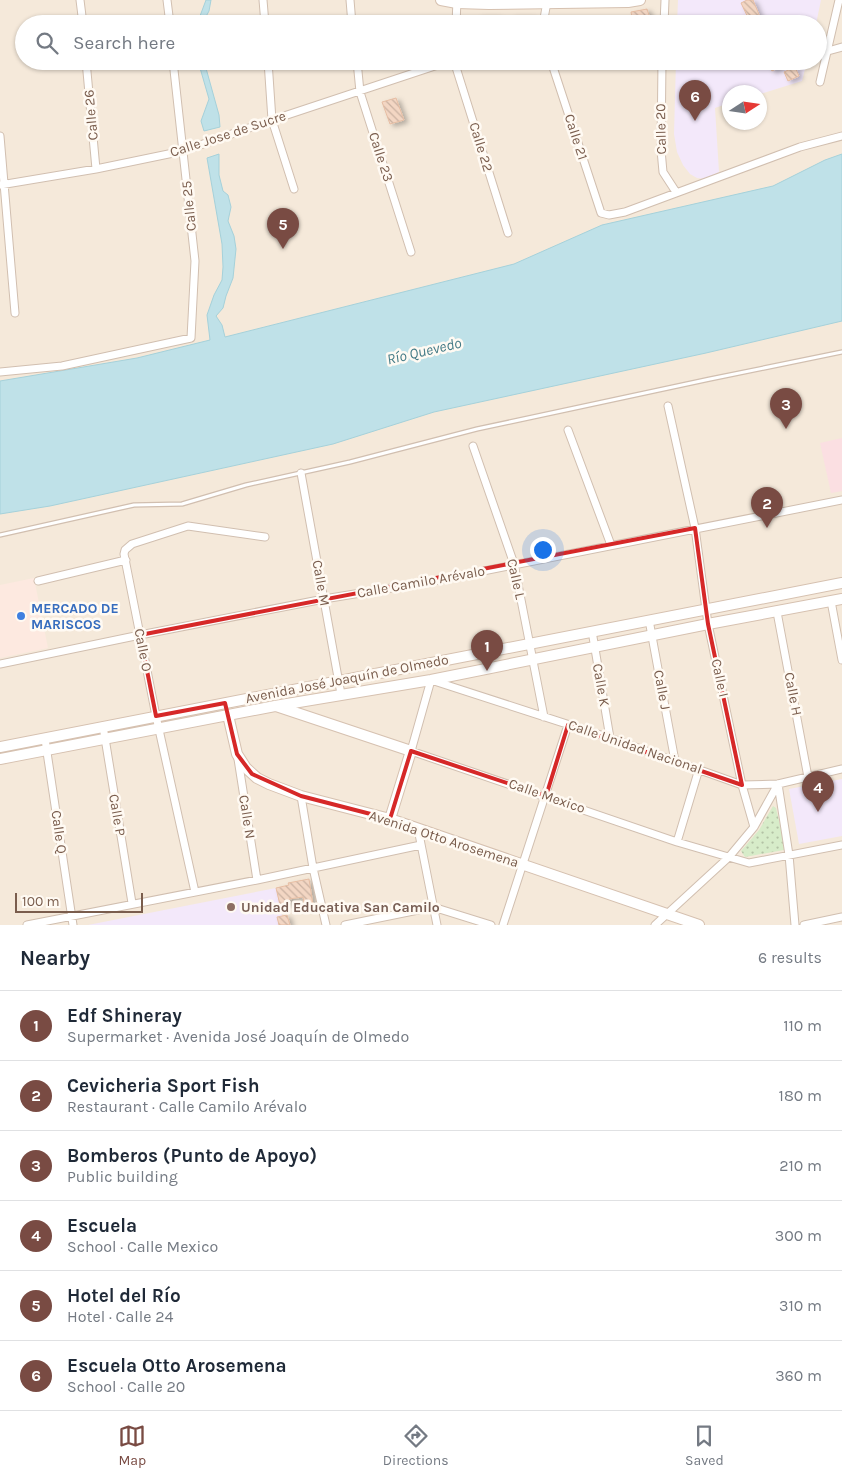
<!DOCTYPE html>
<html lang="en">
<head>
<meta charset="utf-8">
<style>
  :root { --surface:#fff; --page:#f6f6f7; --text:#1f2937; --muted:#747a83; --line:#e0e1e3; --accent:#794b43 }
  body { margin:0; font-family:Karla,sans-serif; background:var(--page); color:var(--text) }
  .compass { position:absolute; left:722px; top:85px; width:45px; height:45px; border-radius:50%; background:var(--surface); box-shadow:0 1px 4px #0004; rotate:78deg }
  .scale { position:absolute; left:15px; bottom:12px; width:128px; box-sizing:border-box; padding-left:5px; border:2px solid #7a5d4d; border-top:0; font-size:14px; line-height:18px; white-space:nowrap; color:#7a5d4d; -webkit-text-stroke:4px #fffaf3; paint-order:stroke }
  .you { position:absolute; left:542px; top:549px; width:18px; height:18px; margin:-12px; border:4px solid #fff; border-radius:50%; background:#1a73e8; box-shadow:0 0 0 8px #1a73e833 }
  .badge { display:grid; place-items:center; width:32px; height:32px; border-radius:50%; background:var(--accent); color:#fff; font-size:16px; font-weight:700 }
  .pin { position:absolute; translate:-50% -41px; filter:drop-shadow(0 1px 2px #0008) }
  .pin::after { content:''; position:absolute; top:26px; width:18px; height:15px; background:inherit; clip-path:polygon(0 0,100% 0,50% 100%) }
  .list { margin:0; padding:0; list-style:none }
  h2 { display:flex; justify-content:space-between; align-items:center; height:65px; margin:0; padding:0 20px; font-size:21px }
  h2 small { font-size:16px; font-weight:400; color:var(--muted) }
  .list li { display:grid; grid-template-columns:32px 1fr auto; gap:15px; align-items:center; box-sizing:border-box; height:70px; padding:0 20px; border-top:1px solid var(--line) }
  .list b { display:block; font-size:19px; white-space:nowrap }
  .list p { margin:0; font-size:16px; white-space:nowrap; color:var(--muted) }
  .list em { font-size:16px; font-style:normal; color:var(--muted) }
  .icon { flex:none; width:28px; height:28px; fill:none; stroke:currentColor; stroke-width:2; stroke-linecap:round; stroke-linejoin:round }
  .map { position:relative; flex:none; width:842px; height:925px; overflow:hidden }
  .search { position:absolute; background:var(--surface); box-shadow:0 1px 4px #0004; left:15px; right:15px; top:15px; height:55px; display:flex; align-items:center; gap:12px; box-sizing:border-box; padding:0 18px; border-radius:28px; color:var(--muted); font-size:19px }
  .sheet { height:485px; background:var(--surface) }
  nav { display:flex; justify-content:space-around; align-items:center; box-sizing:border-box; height:70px; border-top:1px solid var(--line); background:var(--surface); font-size:14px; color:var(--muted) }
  nav a { display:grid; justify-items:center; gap:2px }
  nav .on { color:var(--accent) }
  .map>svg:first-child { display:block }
  .residential { fill:#f5e9da; fill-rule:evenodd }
  .commercial { fill:#fde9e0 }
  .education { fill:#f3e8fa }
  .medical { fill:#fbdfe2 }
  .park { fill:url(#park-dots) }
  .water { fill:#bfe1e8; stroke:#a5d1da }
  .building { fill:url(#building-back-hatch); stroke:#e6bda3; filter:url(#shadow) }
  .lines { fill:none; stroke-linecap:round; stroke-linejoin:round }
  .service-casing { stroke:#d1bfb0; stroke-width:5.5 }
  .minor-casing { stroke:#d1bfb0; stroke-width:9 }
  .secondary-casing { stroke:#d6c1b0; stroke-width:12 }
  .service { stroke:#fff; stroke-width:3 }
  .minor { stroke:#fff; stroke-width:7 }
  .secondary { stroke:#fff; stroke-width:10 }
  .marked { fill:none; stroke:#d62828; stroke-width:4; stroke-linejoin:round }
  .shop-dot { fill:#3f7fe0; stroke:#fffaf3; stroke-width:2 }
  .education-dot { fill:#8d6e63; stroke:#fffaf3; stroke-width:2 }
  .labels { text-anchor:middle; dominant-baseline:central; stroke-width:5; stroke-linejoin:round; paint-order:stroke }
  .street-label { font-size:14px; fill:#7a5d4d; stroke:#fffaf3 }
  .shop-label { font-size:14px; font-weight:bold; fill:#366cbe; stroke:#fffaf3; text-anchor:start }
  .education-label { font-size:14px; font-weight:bold; fill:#785e54; stroke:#fffaf3; text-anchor:start }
  .water-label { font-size:15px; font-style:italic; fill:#437a86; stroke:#fffaf3 }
</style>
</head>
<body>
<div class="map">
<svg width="842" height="925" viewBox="0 0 842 925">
  <defs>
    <pattern id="park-dots" width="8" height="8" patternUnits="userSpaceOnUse" patternTransform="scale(1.25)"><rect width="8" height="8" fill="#d7ecc9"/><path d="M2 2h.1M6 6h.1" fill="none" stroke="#b3c2a5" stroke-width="1.8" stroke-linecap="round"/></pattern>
    <pattern id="building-back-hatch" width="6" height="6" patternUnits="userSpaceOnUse" patternTransform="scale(1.25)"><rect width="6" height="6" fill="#f3d6c3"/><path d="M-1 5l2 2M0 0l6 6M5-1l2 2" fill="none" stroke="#cab1a1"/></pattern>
    <filter id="shadow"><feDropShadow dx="4" dy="2.5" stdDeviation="2.5" flood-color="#0004"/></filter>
  </defs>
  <rect width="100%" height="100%" fill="#fdf6ec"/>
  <!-- residential -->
  <path class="residential" d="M0,0H842V925H0ZM24,24H818V61H24ZM730,92H760V122H730Z"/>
  <!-- commercial -->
  <path class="commercial" d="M34,578L48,648L0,658V585Z"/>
  <!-- education -->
  <path class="education" d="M678,0H821L816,24H677Z
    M676,61H807L802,81L760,94V92H730L729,103L715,108L719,172L705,179L697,178L690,174L683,165L677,152L674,134Z
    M842,779V836L799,844L789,789Z
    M276,888L284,925H88Z"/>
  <!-- medical -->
  <path class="medical" d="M842,438V491L831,493L820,443Z"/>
  <!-- park -->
  <path class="park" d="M773,806L776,808L785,846L784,850L745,857L741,851L759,830Z"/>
  <!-- water -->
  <path class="water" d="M206,0H211L209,11L202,24H197Z
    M198,61H204L219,115L220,127L204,131L201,121L209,99Z
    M219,154V175L223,191L228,195L231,207L228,221L234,236L236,249L233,278L226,296L223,308L216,316L222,325L225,337L514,264L602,225L773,186L825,160L842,154V321L706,353L434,412L333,444L50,506L0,514V381L137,358L210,340L207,315L214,295L222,280L223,267L222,244L207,158Z"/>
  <!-- building -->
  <path class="building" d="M747,0H753L763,24H751L741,3Z
    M647,9L652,24H633L631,12Z
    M478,16H497L498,24H480Z
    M512,16H532L534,24H514Z
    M767,61H780L782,66L772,71Z
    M795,67L799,76L788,81L784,72Z
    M396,98L404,120L390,124L382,102Z
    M309,879L313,905L305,907L303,897L289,899L290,903L280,905L276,888L289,885L288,883Z
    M287,915L290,925H279L277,917Z"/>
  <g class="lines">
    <defs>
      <path id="service" d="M0,535L134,505L182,504L246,485L350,462L477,429L710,379L842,352"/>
      <path id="minor" d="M80,0L83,24
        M167,0L170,24
        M263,0L265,24
        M350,0L352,24
        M456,24L457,0
        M543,24L547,2
        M664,24L665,0
        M828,51L842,47
        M86,61L96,169
        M268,61L272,120L294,189
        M357,61L360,92L411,252
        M454,61L508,233
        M551,61L601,213L609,215L625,212L800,147L842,136
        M662,61L661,150L663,172L676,192
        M820,82L839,0
        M0,136L15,313
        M0,185L96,169L183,151L272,120L450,61
        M0,372L62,366L191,338L195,261L173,61
        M568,430L611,545
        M473,446L514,564L544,717
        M301,473L341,694
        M38,581L126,560
        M831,601L842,660
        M777,612L808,777
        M649,620L675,761
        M592,631L610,738
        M0,664L140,635L324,599L428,582L842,500
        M103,726L132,903
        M45,739L73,925
        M238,759L257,880
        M842,769L778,784L742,785L610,738L431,680L411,751L677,842L749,863L842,845
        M778,784L789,855L795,925
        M301,796L313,868L326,925
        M754,827L778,784
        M418,829L437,925
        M677,842L699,769
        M195,892L156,716L124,554L125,550L132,544L188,526L265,537
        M27,925L257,880L421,845
        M345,925L433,907L491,925
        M503,925L568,725
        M655,925L729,857L754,827L742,785L708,624L695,528L668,406
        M804,925L842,917"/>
      <path id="secondary" d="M441,0L457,3L489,4L628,2L640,0
        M276,706L411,751L390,819
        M228,715L237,754L246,768L257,778L269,784L301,796L390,819L699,925
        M0,747L842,583
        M0,759L275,706L431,680L708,624L842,599"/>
    </defs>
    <!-- service casing -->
    <use href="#service" class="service-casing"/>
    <!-- minor casing -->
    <use href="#minor" class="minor-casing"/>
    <!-- secondary casing -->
    <use href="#secondary" class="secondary-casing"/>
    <!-- service -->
    <use href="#service" class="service"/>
    <!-- minor -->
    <use href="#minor" class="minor"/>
    <!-- secondary -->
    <use href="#secondary" class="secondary"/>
  </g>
  <!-- marked area -->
  <path class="marked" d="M695,528L708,624L742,785L568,725L546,796L411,751L390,819L301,796L252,774L237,754L225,703L156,716L140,635Z"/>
  <!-- markers -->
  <circle class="shop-dot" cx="21" cy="616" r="5"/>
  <circle class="education-dot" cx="231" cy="907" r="5"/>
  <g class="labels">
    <!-- street labels -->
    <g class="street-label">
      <text transform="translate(91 115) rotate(-95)">Calle 26</text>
      <text transform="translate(661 129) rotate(-91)">Calle 20</text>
      <text transform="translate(228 134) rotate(-18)">Calle Jose de Sucre</text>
      <text transform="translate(576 137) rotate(72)">Calle 21</text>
      <text transform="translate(481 147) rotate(73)">Calle 22</text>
      <text transform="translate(381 157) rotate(72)">Calle 23</text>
      <text transform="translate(189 206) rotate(-96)">Calle 25</text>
      <text transform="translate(516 579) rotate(77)">Calle L</text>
      <text transform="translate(421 582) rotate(-10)">Calle Camilo Arévalo</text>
      <text transform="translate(321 583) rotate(80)">Calle M</text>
      <text transform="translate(143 650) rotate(79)">Calle O</text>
      <text transform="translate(720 678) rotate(78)">Calle I</text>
      <text transform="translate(347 679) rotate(-11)">Avenida José Joaquín de Olmedo</text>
      <text transform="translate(601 685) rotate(80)">Calle K</text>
      <text transform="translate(662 690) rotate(79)">Calle J</text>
      <text transform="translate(793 694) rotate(79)">Calle H</text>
      <text transform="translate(635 747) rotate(19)">Calle Unidad Nacional</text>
      <text transform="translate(547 796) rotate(19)">Calle Mexico</text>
      <text transform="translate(117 815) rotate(80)">Calle P</text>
      <text transform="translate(247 817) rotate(81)">Calle N</text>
      <text transform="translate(59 832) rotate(82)">Calle Q</text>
      <text transform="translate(444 839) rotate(18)">Avenida Otto Arosemena</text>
    </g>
    <!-- shop labels -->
    <g class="shop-label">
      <text x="31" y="608">MERCADO DE<tspan x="31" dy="16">MARISCOS</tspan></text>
    </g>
    <!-- education labels -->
    <g class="education-label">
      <text x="241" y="907">Unidad Educativa San Camilo</text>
    </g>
    <!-- water labels -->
    <g class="water-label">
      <text transform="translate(424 351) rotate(-13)">Río Quevedo</text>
    </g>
  </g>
</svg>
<svg class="compass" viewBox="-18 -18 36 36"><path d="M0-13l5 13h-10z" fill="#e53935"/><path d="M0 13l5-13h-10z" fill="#747a83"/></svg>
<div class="scale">100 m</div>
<div class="you"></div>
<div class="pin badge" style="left:487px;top:671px">1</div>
<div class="pin badge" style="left:767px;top:528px">2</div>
<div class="pin badge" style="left:786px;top:429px">3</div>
<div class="pin badge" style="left:818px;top:812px">4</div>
<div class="pin badge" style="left:283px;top:249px">5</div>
<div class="pin badge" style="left:695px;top:121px">6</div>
<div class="search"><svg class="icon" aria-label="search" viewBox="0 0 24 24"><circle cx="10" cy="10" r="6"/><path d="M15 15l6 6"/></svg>Search here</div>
</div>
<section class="sheet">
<h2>Nearby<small>6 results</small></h2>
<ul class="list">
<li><span class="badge">1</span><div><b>Edf Shineray</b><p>Supermarket · Avenida José Joaquín de Olmedo</p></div><em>110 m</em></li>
<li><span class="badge">2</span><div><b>Cevicheria Sport Fish</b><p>Restaurant · Calle Camilo Arévalo</p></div><em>180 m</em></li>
<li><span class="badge">3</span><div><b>Bomberos (Punto de Apoyo)</b><p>Public building</p></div><em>210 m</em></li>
<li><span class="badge">4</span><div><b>Escuela</b><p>School · Calle Mexico</p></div><em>300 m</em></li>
<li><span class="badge">5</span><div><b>Hotel del Río</b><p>Hotel · Calle 24</p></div><em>310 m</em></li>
<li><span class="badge">6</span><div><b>Escuela Otto Arosemena</b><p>School · Calle 20</p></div><em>360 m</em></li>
</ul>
</section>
<nav>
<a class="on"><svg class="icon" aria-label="map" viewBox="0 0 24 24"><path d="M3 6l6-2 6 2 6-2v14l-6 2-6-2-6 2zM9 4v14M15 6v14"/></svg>Map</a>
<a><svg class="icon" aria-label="directions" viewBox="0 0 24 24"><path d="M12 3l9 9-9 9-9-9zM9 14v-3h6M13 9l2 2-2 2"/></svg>Directions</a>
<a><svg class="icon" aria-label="saved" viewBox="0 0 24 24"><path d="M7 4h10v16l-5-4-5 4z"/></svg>Saved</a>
</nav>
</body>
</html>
